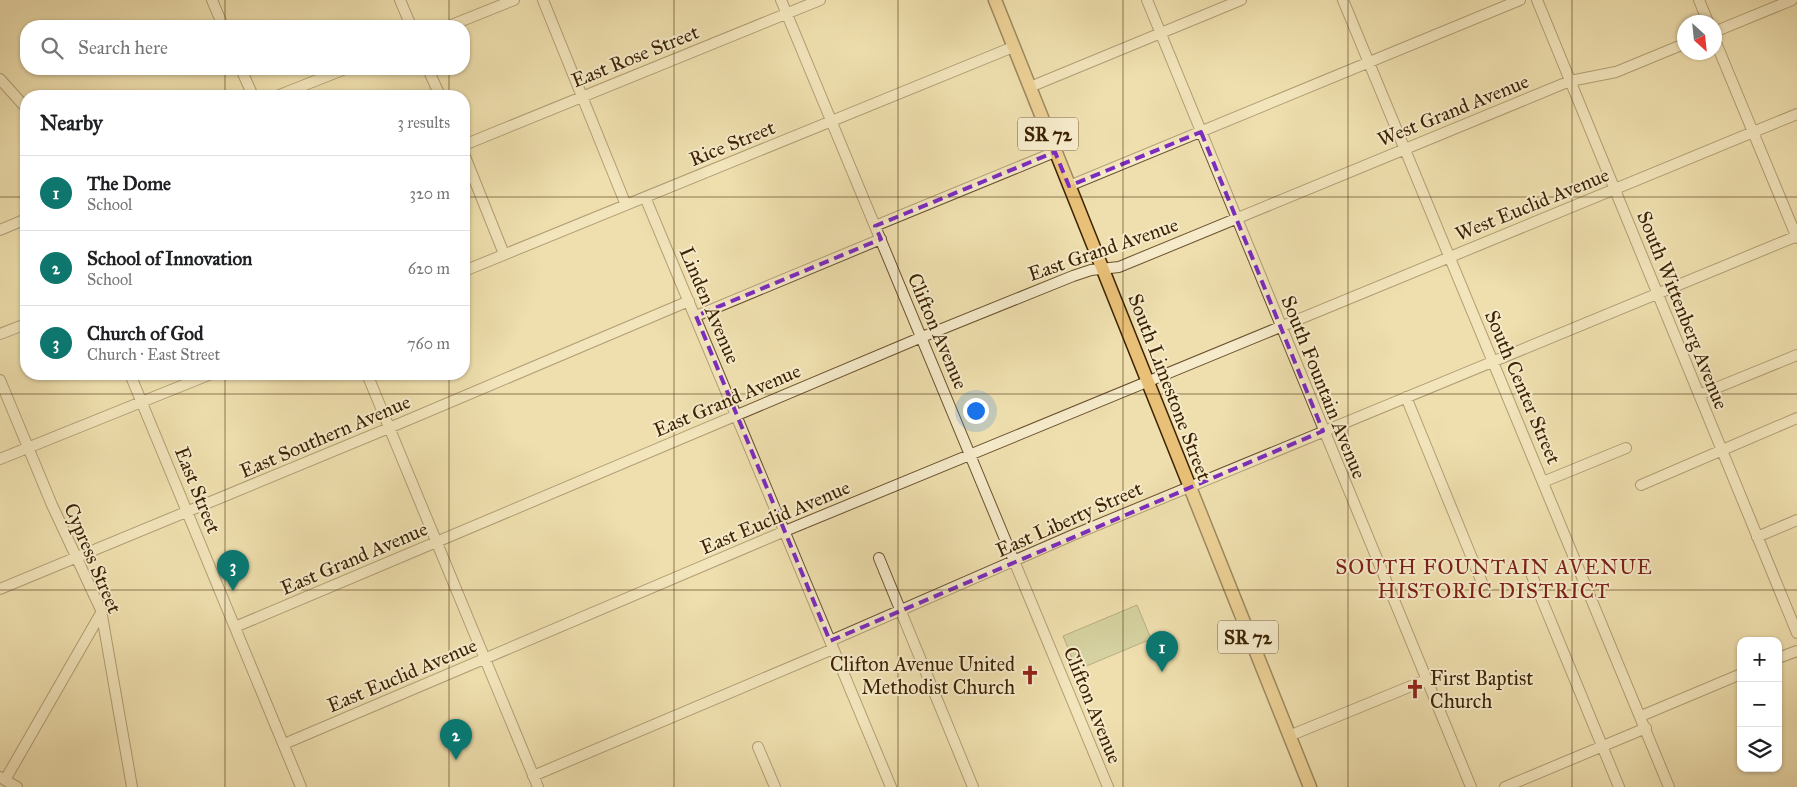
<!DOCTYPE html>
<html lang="en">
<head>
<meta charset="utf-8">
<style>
  :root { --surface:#fff; --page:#f2f2f2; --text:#202124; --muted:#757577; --line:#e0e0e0; --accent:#0f766e }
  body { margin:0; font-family:"IM FELL Great Primer",serif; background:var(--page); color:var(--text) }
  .controls { position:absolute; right:15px; bottom:15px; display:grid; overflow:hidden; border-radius:10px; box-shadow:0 1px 4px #0004 }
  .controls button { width:45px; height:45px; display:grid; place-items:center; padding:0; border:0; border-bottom:1px solid var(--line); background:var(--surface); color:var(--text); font:25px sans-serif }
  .compass { position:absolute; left:1677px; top:15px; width:45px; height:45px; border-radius:50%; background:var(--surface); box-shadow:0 1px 4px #0004; rotate:153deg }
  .you { position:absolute; left:975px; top:410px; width:18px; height:18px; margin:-12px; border:4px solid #fff; border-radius:50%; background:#1a73e8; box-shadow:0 0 0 8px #1a73e833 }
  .badge { display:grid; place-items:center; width:32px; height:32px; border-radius:50%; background:var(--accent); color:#fff; font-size:16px; font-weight:700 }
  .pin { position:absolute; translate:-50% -41px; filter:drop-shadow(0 1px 2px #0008) }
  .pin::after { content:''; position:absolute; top:26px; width:18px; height:15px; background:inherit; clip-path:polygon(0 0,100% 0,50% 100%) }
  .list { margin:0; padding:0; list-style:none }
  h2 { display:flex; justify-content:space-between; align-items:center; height:65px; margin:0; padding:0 20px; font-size:21px }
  h2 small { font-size:16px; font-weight:400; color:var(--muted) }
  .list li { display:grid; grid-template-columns:32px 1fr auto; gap:15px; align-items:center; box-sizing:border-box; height:75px; padding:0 20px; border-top:1px solid var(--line) }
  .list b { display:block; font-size:19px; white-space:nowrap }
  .list p { margin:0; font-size:16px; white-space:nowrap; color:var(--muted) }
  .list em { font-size:16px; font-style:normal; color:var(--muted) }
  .icon { flex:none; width:28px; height:28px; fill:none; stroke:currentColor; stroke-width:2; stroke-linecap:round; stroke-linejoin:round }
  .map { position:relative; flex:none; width:1797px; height:787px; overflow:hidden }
  .search { position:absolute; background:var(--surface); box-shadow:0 1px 4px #0004; left:20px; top:20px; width:450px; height:55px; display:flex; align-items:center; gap:12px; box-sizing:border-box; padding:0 18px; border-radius:20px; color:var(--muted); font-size:19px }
  .panel { position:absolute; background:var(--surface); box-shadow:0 1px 4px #0004; left:20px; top:90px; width:450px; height:290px; border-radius:20px }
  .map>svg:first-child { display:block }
  .green { fill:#b5c28e; stroke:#797248 }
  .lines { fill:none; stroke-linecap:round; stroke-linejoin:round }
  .minor-casing { stroke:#6a522e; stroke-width:12 }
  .major-casing { stroke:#3d2303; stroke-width:15 }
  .minor { stroke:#f5eaca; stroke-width:10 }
  .major { stroke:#e8c077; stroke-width:12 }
  .marked { fill:none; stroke:#7b2cbf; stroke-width:4; stroke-dasharray:10 6; stroke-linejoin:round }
  .grid { fill:none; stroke:#3d2303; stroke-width:1; stroke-opacity:0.55 }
  .labels { text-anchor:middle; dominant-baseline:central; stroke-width:4; stroke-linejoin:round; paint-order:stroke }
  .shield { fill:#f5eaca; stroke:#745f3f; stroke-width:1 }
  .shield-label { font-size:19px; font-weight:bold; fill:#3d2303 }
  .street-label { font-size:20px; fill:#3d2303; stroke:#f5eaca }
  .poi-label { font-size:20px; fill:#3d2303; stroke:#f5eaca; text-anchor:end }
  .neighbourhood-label { font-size:21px; letter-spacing:1px; fill:#7a1f14; stroke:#f5eaca }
</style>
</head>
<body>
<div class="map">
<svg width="1797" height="787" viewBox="0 0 1797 787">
  <rect width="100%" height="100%" fill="#efdfae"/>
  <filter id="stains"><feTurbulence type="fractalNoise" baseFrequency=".004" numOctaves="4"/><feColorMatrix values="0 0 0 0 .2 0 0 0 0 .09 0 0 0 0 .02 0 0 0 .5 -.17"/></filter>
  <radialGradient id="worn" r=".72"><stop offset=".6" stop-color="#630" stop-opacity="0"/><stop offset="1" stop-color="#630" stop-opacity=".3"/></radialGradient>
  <!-- green -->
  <path class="green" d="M1137,605L1151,639L1077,670L1063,636Z"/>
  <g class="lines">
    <defs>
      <path id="minor" d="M212,0L223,26
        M400,0L411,26
        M543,0L626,205
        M781,0L1108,787
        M1147,0L1471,787
        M1343,0L1669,787
        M1537,0L1797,633
        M1699,0L1708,22
        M449,26L514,0
        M1714,32L1792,0
        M1714,38L1797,238
        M241,69L253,96
        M428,69L440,96
        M0,79L26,108
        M1030,87L1241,0
        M277,96L345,69
        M464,145L820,0
        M464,154L504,254
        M1069,186L1520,0
        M645,197L891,787
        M875,226L1055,152
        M0,230L26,219
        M464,271L1013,47
        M696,316L881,239
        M0,334L26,324
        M130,374L301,787
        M367,374L538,787
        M0,380L52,505L101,610L132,787
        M1699,395L1797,355
        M1406,397L1483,585
        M0,459L211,374
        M1543,482L1626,448
        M1641,485L1797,418
        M1757,537L1797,520
        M879,558L973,787
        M1528,566L1619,787
        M0,589L389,428L689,301
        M235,627L922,337L1073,276L1091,270L1119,267L1570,81L1616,72L1684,44
        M830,641L1073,535L1797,236
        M1778,658L1797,651
        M1641,716L1741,674
        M1289,736L1426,680
        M284,744L785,531L1797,114
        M758,747L775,787
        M533,776L833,649
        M0,777L17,787
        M5,780L101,613
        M1505,787L1646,728"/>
      <path id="major" d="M995,0L1310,787"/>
    </defs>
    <!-- minor casing -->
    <use href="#minor" class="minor-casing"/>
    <!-- major casing -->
    <use href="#major" class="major-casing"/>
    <!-- minor -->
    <use href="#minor" class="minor"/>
    <!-- major -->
    <use href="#major" class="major"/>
  </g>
  <!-- marked area -->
  <path d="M0 0H1797V787H0ZM1201,132L1323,431L830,641L696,316L881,239L875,226L1055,152L1069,186Z" fill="#efdfae" fill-opacity=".55" fill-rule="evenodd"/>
  <path class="marked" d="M1201,132L1323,431L830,641L696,316L881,239L875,226L1055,152L1069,186Z"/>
  <!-- grid -->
  <path class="grid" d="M225,0V26M449,0V26M674,0V787M898,0V787M1123,0V787M1348,0V787M1572,0V787M225,69V96M449,69V96M0,197H26M464,197H1797M225,374V787M449,374V787M0,394H1797M0,590H1797"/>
  <!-- icons -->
  <defs>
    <symbol id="church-bare" viewBox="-9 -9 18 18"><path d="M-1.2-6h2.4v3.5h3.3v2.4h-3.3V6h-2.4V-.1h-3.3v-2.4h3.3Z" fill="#8f2418" stroke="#f5eaca" stroke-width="2.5" paint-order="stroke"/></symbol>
  </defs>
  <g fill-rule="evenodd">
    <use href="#church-bare" x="1016" y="661" width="28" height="28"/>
    <use href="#church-bare" x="1401" y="675" width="28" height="28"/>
  </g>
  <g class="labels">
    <!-- shield labels -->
    <g class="shield">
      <rect x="1018" y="117.5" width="60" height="33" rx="4"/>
      <rect x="1218" y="620.5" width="60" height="33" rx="4"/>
    </g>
    <g class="shield-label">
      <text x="1048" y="134">SR 72</text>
      <text x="1248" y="637">SR 72</text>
    </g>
    <!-- street labels -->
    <g class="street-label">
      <text transform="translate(635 56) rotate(-22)">East Rose Street</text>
      <text transform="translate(1453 110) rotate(-22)">West Grand Avenue</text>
      <text transform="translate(732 143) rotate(-22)">Rice Street</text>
      <text transform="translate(1532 204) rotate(-22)">West Euclid Avenue</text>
      <text transform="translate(1103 249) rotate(-19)">East Grand Avenue</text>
      <text transform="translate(710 305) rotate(67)">Linden Avenue</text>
      <text transform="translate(1683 310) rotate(68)">South Wittenberg Avenue</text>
      <text transform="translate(938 331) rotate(67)">Clifton Avenue</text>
      <text transform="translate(1170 387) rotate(69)">South Limestone Street</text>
      <text transform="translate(1324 387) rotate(68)">South Fountain Avenue</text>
      <text transform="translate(1523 387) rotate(67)">South Center Street</text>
      <text transform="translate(727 400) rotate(-23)">East Grand Avenue</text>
      <text transform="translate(325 436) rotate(-23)">East Southern Avenue</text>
      <text transform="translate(198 490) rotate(68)">East Street</text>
      <text transform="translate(775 517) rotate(-23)">East Euclid Avenue</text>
      <text transform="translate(1069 519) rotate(-24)">East Liberty Street</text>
      <text transform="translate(93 558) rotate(67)">Cypress Street</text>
      <text transform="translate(354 558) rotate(-23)">East Grand Avenue</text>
      <text transform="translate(402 675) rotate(-23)">East Euclid Avenue</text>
      <text transform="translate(1093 705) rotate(68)">Clifton Avenue</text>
    </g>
    <!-- poi labels -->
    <g class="poi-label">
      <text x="1015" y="664">Clifton Avenue United<tspan x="1015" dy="23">Methodist Church</tspan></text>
      <text x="1430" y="678" text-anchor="start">First Baptist<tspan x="1430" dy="23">Church</tspan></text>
    </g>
    <!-- neighbourhood labels -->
    <g class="neighbourhood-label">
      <text x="1494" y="567">SOUTH FOUNTAIN AVENUE<tspan x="1494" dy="24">HISTORIC DISTRICT</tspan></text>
    </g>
  </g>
  <rect width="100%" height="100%" filter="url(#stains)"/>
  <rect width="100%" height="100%" fill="url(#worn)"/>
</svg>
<div class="controls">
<button>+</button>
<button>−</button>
<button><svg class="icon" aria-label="layers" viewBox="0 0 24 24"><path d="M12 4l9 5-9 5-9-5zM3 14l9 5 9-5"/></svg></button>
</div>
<svg class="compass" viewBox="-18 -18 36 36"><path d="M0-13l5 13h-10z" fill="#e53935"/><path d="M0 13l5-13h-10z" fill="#757577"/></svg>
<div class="you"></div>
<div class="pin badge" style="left:1162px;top:672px">1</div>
<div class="pin badge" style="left:456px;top:760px">2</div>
<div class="pin badge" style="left:233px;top:591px">3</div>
<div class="search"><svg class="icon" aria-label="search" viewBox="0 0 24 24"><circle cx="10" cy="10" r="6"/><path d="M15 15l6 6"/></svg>Search here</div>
<section class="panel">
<h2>Nearby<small>3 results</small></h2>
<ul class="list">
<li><span class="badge">1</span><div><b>The Dome</b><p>School</p></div><em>320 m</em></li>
<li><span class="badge">2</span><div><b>School of Innovation</b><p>School</p></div><em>620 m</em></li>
<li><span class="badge">3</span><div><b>Church of God</b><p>Church · East Street</p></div><em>760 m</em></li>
</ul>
</section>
</div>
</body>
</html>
